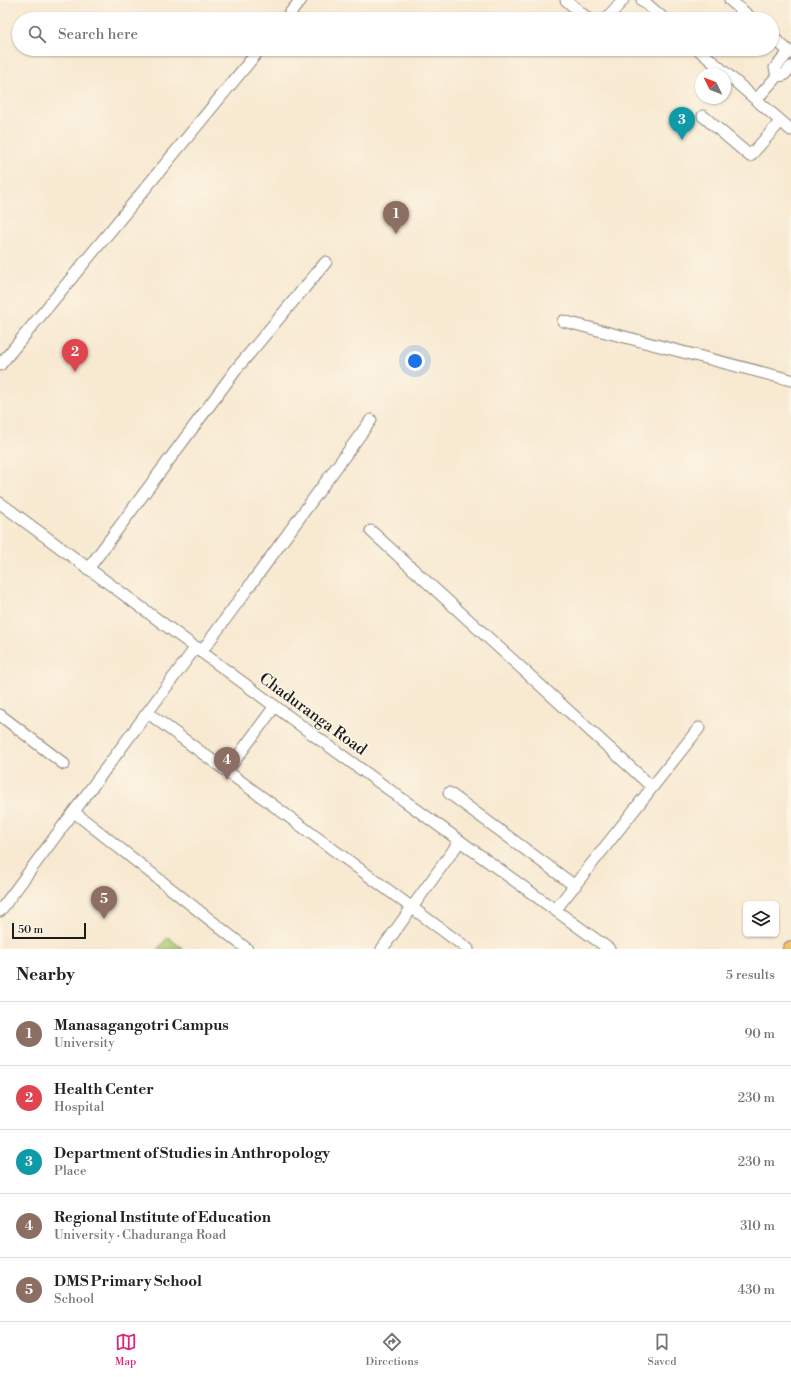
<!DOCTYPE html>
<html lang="en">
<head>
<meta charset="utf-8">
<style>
  :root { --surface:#fff; --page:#f2f2f2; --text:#222; --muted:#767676; --line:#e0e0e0; --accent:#db2777 }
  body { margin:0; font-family:"Libre Bodoni",serif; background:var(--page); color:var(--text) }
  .controls { position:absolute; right:12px; bottom:12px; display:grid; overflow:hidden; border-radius:6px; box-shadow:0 1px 3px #0004 }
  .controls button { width:36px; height:36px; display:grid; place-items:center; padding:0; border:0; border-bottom:1px solid var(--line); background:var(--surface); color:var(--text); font:20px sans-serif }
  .compass { position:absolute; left:695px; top:68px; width:36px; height:36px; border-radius:50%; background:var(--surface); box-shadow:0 1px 3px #0004; rotate:313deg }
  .scale { position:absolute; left:12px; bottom:10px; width:74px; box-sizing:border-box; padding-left:4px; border:2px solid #1c1c1c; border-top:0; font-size:11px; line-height:14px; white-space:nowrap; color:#1c1c1c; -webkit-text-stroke:3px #fcf5e5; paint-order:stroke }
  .you { position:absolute; left:415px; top:361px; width:14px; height:14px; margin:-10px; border:3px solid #fff; border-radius:50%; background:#1a73e8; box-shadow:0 0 0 6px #1a73e833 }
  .badge { display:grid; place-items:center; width:26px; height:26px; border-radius:50%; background:var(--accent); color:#fff; font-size:13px; font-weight:700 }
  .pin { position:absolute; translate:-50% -33px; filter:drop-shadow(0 1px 2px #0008) }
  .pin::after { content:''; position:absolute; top:21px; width:14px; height:12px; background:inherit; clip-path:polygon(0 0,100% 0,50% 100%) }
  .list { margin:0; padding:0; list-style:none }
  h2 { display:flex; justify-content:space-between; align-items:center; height:52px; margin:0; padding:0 16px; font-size:17px }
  h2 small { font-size:13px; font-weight:400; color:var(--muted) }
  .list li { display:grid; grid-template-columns:26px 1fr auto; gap:12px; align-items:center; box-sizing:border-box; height:64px; padding:0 16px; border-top:1px solid var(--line) }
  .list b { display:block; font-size:15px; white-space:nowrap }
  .list p { margin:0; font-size:13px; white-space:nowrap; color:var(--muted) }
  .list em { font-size:13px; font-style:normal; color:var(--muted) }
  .icon { flex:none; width:22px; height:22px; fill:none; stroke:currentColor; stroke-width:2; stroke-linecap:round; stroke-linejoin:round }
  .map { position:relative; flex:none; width:791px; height:949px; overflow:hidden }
  .search { position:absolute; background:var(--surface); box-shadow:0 1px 3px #0004; left:12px; right:12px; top:12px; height:44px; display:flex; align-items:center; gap:10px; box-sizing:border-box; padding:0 14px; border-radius:22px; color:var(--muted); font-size:15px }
  .sheet { height:372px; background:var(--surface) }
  nav { display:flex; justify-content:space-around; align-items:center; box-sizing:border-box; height:56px; border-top:1px solid var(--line); background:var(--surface); font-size:11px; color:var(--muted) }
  nav a { display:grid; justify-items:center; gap:2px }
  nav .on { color:var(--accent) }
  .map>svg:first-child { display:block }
  .green { fill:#afcd74; stroke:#667448 }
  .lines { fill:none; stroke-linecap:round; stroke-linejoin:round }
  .minor-casing { stroke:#8a8276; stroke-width:13 }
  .major-casing { stroke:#8a8276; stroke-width:16 }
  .minor { stroke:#fff; stroke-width:11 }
  .major { stroke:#f2c26a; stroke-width:14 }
  .labels { text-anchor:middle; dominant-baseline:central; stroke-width:3.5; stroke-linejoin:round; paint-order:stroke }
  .street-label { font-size:16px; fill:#1c1c1c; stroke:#fcf5e5 }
</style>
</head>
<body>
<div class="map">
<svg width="791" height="949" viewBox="0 0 791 949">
  <rect width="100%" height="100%" fill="#fcf5e5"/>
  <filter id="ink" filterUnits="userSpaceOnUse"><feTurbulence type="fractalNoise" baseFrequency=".025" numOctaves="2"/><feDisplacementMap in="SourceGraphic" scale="8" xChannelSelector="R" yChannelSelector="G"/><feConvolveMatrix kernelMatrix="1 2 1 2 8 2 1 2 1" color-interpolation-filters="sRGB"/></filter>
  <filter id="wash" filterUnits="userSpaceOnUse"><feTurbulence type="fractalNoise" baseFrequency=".012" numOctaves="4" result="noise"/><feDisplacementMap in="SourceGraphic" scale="16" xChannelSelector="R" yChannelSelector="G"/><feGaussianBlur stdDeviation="0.9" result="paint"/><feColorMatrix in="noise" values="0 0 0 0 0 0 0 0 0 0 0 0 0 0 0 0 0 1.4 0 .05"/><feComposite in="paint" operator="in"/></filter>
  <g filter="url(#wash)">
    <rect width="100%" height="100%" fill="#f8e9d1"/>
    <!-- green -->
    <path class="green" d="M168,937L183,949H158Z"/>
  </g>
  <g filter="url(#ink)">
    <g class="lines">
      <defs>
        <path id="minor" d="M566,0L588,19
          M642,0L664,19
          M730,0L752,19
          M285,19L301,0
          M606,19L623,0
          M772,37L791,53
          M698,49L791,130
          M777,76L784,75L791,67
          M756,100L777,76L775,68L789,52
          M703,116L750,156L781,121
          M563,321L791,380
          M0,365L260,49
          M0,503L311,733L609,949
          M371,531L652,787
          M88,569L238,367L326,262
          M202,651L371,420
          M148,713L468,949
          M0,715L64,764
          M227,771L275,706
          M449,793L575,886
          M74,812L247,949
          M556,909L699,728
          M0,911L196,647
          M382,949L460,841"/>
        <path id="major" d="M790,949L791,948"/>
      </defs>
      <!-- minor casing -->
      <use href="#minor" class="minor-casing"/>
      <!-- major casing -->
      <use href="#major" class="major-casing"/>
      <!-- minor -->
      <use href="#minor" class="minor"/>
      <!-- major -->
      <use href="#major" class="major"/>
    </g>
  </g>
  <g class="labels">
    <!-- street labels -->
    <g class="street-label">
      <text transform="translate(313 714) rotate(36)">Chaduranga Road</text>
    </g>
  </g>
</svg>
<div class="controls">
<button><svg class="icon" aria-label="layers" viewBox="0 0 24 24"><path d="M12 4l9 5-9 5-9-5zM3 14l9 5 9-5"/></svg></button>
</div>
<svg class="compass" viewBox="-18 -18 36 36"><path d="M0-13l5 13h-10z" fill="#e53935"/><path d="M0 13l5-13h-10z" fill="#767676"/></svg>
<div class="scale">50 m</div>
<div class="you"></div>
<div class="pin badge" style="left:396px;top:234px;background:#8d6e63">1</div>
<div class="pin badge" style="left:75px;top:372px;background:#e0444e">2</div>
<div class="pin badge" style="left:682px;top:140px;background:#0f9aa8">3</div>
<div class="pin badge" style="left:227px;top:780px;background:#8d6e63">4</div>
<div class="pin badge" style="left:104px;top:919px;background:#8d6e63">5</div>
<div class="search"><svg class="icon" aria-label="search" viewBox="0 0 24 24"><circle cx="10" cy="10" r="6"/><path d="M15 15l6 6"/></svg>Search here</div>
</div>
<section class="sheet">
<h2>Nearby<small>5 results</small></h2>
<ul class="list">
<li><span class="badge" style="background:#8d6e63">1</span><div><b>Manasagangotri Campus</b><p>University</p></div><em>90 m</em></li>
<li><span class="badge" style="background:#e0444e">2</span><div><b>Health Center</b><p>Hospital</p></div><em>230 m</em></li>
<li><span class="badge" style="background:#0f9aa8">3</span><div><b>Department of Studies in Anthropology</b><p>Place</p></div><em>230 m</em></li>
<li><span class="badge" style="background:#8d6e63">4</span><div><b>Regional Institute of Education</b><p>University · Chaduranga Road</p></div><em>310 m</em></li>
<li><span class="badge" style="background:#8d6e63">5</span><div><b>DMS Primary School</b><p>School</p></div><em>430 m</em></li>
</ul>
</section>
<nav>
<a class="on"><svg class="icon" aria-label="map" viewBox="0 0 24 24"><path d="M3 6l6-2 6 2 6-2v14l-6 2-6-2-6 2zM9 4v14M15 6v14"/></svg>Map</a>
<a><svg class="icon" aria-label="directions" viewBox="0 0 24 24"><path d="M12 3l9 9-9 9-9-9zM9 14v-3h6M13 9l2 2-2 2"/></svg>Directions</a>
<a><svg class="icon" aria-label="saved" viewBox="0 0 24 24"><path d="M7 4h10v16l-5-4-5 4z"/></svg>Saved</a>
</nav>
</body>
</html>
